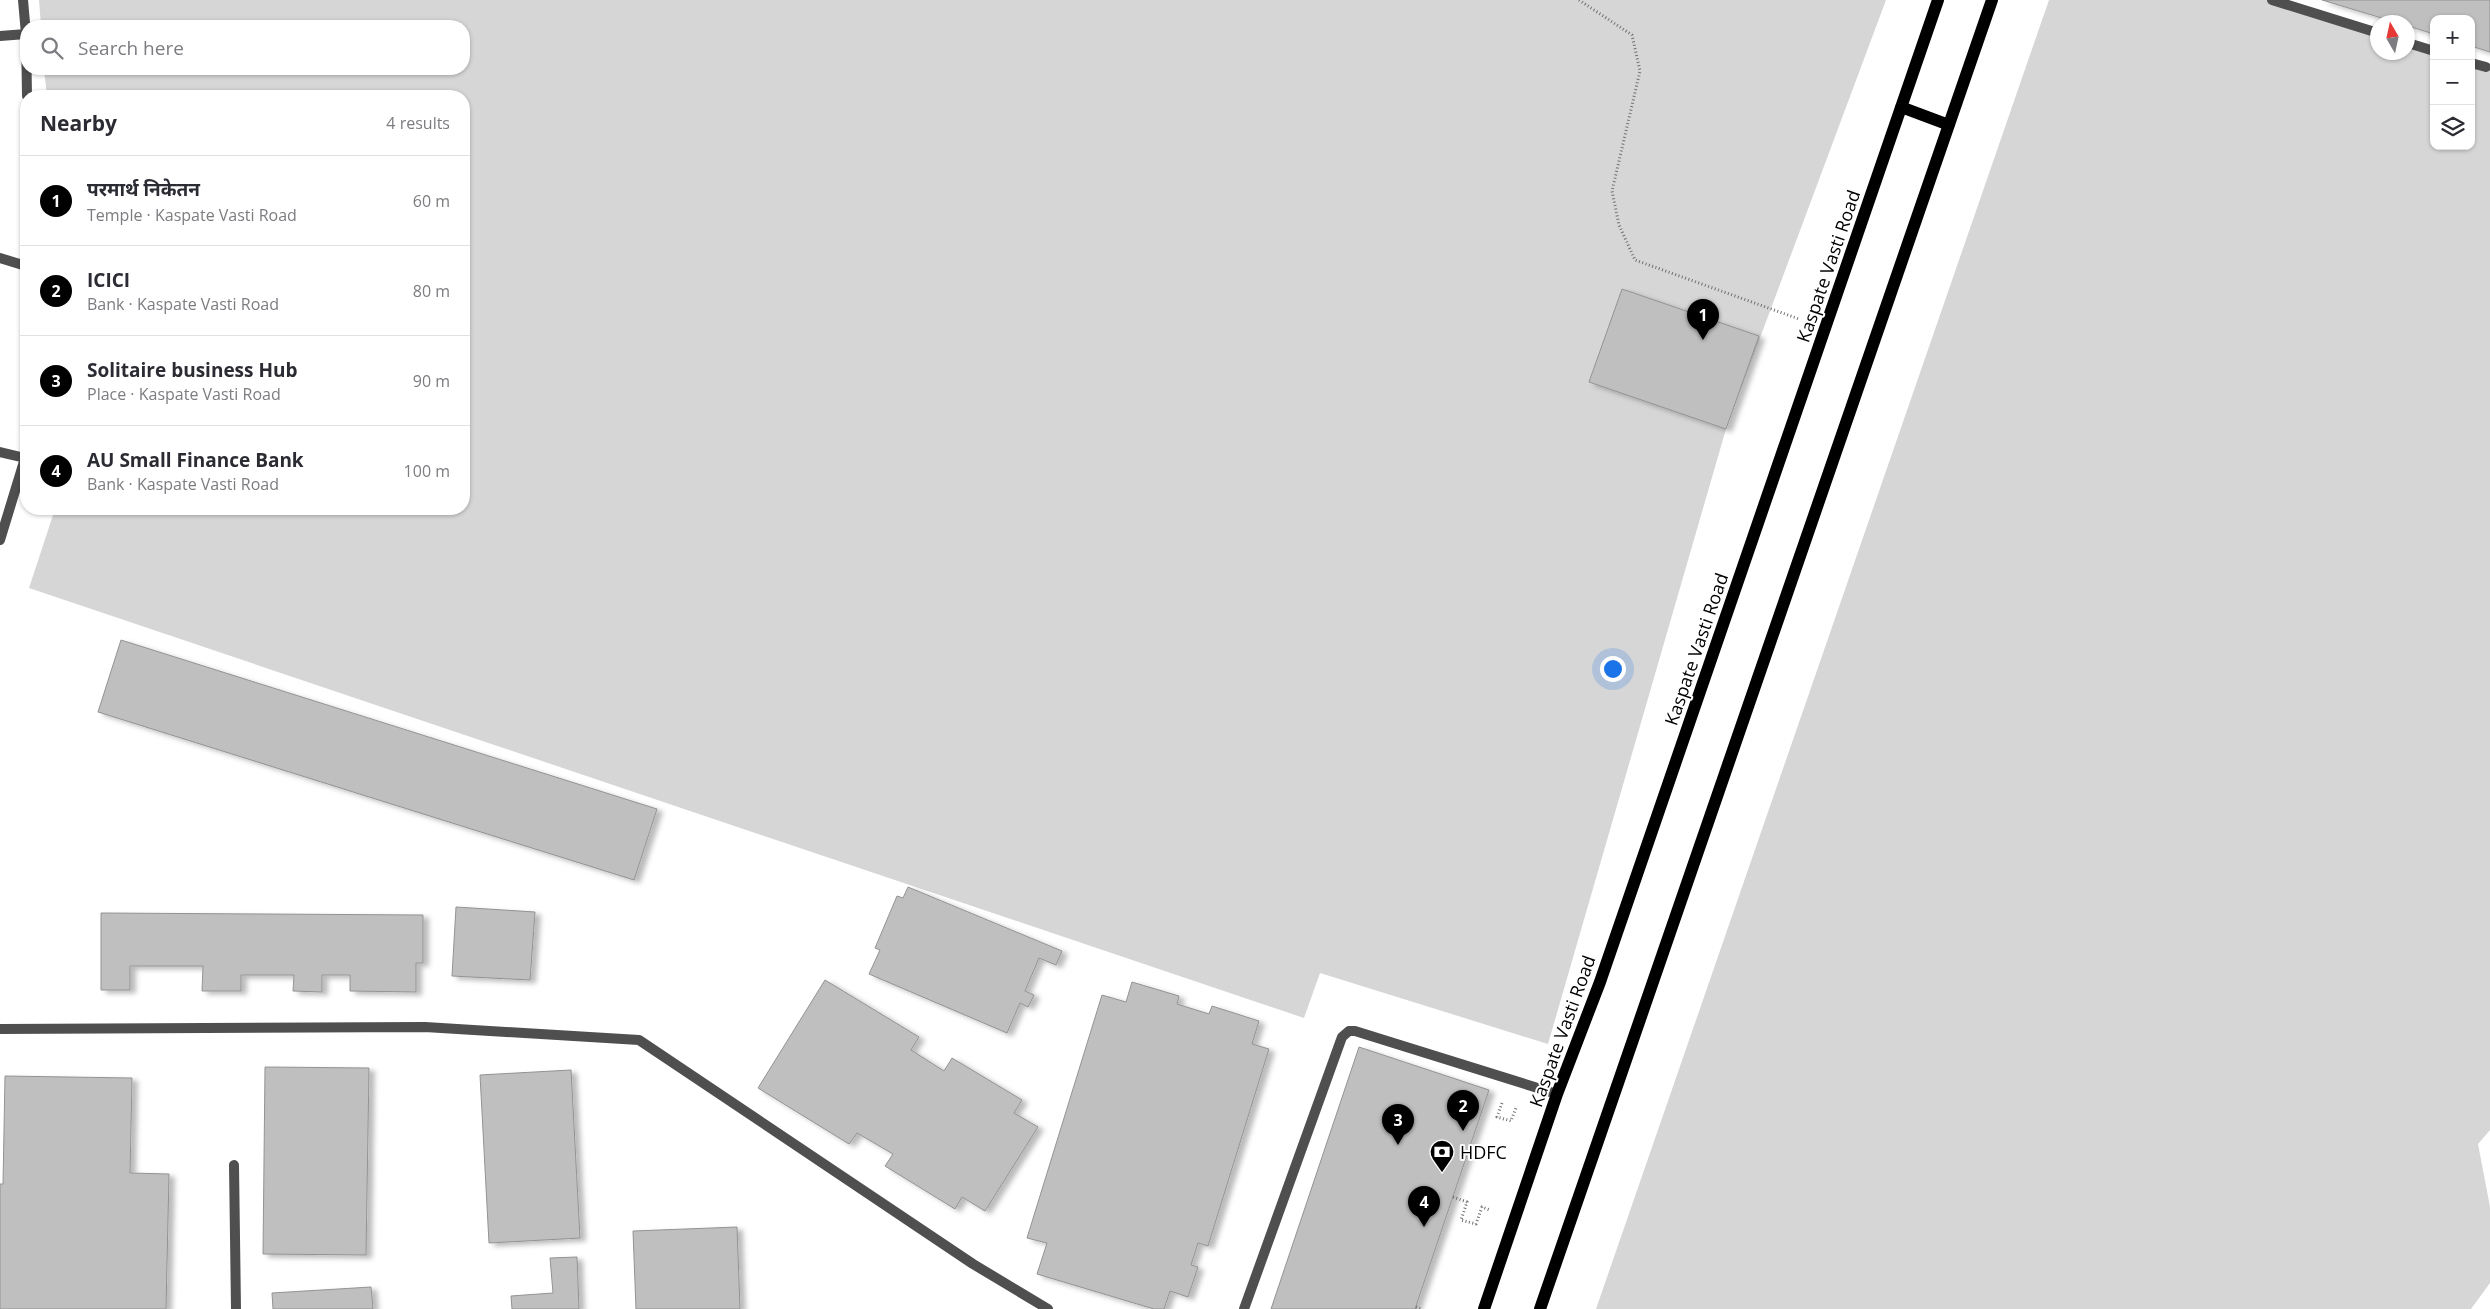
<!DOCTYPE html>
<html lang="en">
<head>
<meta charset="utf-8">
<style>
  :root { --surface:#fff; --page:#f7f7f7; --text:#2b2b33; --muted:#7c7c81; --line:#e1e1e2; --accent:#000 }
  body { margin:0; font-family:"Open Sans","Noto Sans Devanagari",sans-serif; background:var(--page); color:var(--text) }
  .controls { position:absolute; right:15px; top:15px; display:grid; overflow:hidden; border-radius:10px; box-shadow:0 1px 4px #0004 }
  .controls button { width:45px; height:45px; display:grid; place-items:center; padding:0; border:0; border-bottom:1px solid var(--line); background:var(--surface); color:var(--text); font:25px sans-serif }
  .compass { position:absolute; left:2370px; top:15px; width:45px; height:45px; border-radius:50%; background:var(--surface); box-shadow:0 1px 4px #0004; rotate:351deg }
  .you { position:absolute; left:1612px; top:668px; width:18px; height:18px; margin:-12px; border:4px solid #fff; border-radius:50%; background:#1a73e8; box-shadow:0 0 0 8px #1a73e833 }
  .badge { display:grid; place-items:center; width:32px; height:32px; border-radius:50%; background:var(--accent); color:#fff; font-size:16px; font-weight:700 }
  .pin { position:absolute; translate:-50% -41px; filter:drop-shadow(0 1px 2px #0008) }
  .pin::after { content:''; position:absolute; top:26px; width:18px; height:15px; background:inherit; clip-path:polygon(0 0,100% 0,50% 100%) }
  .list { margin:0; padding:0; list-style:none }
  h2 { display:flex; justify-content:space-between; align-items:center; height:65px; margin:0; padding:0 20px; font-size:21px }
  h2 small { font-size:16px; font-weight:400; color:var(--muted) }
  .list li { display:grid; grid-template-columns:32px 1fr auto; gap:15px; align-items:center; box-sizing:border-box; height:90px; padding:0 20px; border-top:1px solid var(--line) }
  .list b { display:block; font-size:19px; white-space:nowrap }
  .list p { margin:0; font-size:16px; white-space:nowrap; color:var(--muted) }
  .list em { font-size:16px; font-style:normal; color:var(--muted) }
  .icon { flex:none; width:28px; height:28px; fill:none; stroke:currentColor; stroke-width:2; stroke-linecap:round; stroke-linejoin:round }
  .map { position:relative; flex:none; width:2490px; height:1309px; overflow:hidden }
  .search { position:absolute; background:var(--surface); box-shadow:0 1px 4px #0004; left:20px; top:20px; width:450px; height:55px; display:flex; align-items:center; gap:12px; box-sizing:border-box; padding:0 18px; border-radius:20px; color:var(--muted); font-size:19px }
  .panel { position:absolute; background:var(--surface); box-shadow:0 1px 4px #0004; left:20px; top:90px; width:450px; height:425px; border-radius:20px }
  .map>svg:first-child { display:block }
  .green { fill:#d6d6d6 }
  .building { fill:#bfbfbf; stroke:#939393; filter:url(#shadow) }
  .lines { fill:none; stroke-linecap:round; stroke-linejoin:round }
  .path { stroke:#717171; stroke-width:3; stroke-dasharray:1 2.5; stroke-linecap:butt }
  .lane { stroke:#4f4f4f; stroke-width:10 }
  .street { stroke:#4f4f4f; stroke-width:10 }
  .primary { stroke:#000; stroke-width:12 }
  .labels { text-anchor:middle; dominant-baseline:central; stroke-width:4; stroke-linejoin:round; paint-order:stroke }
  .street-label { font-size:18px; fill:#000; stroke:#fff }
  .poi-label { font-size:18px; fill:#000; stroke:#fff; text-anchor:start }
</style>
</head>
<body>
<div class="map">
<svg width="2490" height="1309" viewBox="0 0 2490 1309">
  <defs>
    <filter id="shadow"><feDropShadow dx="5.5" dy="3" stdDeviation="2.5" flood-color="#0004"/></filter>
  </defs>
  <rect width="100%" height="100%" fill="#fff"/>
  <!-- green -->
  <path class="green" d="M39,0H1886L1726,429L1548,1044L1320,973L1304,1018L29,588L55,509H464V96H47L44,69H464V26H41Z
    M2049,0H2280L2377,33L2378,52H2408V43L2434,52V146H2471V64L2490,70V1130L2478,1144L2490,1207V1283L2471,1309H1596Z"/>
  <!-- building -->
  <path class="building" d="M2322,0H2490V52L2471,46V19H2434V34L2408,26V22H2395Z
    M1622,289L1759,336L1726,429L1589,382Z
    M121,640L657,809L634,880L98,712Z
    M908,887L1062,951L1056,965L1039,958L1025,991L1034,995L1028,1007L1020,1003L1007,1033L869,974L880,950L875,948L897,896L903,898Z
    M456,907L535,912L530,980L452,976Z
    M101,913L423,915V963H416V992L350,991V975H322V992L293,991L294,975H241V991H202L203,966H130V990H101Z
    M825,980L919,1037L911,1050L944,1071L952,1058L1022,1100L1014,1113L1038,1127L985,1211L962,1197L955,1209L885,1166L893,1154L857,1133L849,1144L758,1088Z
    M1132,982L1179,996L1177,1004L1209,1014L1212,1006L1259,1021L1252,1044L1269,1049L1208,1246L1198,1243L1191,1265L1198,1267L1188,1297L1170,1291L1164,1309H1154L1037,1274L1047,1243L1027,1238L1102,995L1126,1002Z
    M1359,1047L1489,1090L1488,1093L1415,1309H1271Z
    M265,1067L369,1068L366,1255L263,1254Z
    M571,1070L580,1238L489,1243L480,1075Z
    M5,1076L132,1078L130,1173L169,1174L166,1309H0V1184H3Z
    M737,1227L740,1309H636L633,1231Z
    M577,1257L579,1309H512L511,1296L553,1293L550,1258Z
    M371,1287L373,1309H273L272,1293Z"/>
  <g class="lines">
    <!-- path -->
    <path class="path" d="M1579,0L1632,35L1640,71L1612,191L1619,225L1635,260L1799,319
      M1502,1103L1497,1117L1511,1121L1516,1108
      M1453,1197L1467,1202L1461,1220L1476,1224L1482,1207L1490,1210
      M1416,1307L1421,1309"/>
    <!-- lane -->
    <path class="lane" d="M2272,0L2378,33
      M2408,43L2434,51
      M2471,63L2486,67
      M1244,1309L1342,1037L1349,1031H1355L1557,1094"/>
    <!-- street -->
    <path class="street" d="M23,0L26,34L27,96
      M0,36L26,34
      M0,258L26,266
      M0,452L25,458
      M0,540L26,455
      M0,1029L425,1027L639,1040L973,1264L1048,1309
      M234,1165L236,1309"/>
    <!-- primary -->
    <path class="primary" d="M1901,107L1949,125
      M1484,1309L1557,1094L1600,982L1938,0
      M1540,1309L1992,0"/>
  </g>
  <!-- icons -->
  <defs>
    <symbol id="bank-pin" viewBox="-11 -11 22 30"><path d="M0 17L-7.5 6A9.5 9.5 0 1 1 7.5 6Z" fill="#000" stroke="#fff"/><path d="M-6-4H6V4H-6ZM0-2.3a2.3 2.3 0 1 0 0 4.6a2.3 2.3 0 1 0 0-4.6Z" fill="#fff"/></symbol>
  </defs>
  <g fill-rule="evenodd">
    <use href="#bank-pin" x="1428" y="1138" width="28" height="38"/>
  </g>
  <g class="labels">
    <!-- street labels -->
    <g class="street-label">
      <text transform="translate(1828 266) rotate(-71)">Kaspate Vasti Road</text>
      <text transform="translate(1696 649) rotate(-71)">Kaspate Vasti Road</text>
      <text transform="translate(1562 1031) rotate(-70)">Kaspate Vasti Road</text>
    </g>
    <!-- poi labels -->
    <g class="poi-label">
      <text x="1460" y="1152">HDFC</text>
    </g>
  </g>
</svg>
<div class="controls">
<button>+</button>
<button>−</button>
<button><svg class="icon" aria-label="layers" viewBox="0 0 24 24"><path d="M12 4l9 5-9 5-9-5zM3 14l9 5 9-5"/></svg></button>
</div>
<svg class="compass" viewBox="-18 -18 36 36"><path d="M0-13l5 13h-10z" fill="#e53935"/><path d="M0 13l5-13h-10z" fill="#7c7c81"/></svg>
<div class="you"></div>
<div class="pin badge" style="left:1703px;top:340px">1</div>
<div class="pin badge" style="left:1463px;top:1131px">2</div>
<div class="pin badge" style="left:1398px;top:1145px">3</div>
<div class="pin badge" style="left:1424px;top:1227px">4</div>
<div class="search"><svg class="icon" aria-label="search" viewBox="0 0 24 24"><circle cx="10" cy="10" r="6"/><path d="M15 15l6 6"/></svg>Search here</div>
<section class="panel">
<h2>Nearby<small>4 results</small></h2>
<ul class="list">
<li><span class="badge">1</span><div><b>परमार्थ निकेतन</b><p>Temple · Kaspate Vasti Road</p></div><em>60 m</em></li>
<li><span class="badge">2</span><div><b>ICICI</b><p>Bank · Kaspate Vasti Road</p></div><em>80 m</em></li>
<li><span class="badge">3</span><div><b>Solitaire business Hub</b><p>Place · Kaspate Vasti Road</p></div><em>90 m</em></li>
<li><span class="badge">4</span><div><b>AU Small Finance Bank</b><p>Bank · Kaspate Vasti Road</p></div><em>100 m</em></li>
</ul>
</section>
</div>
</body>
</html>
